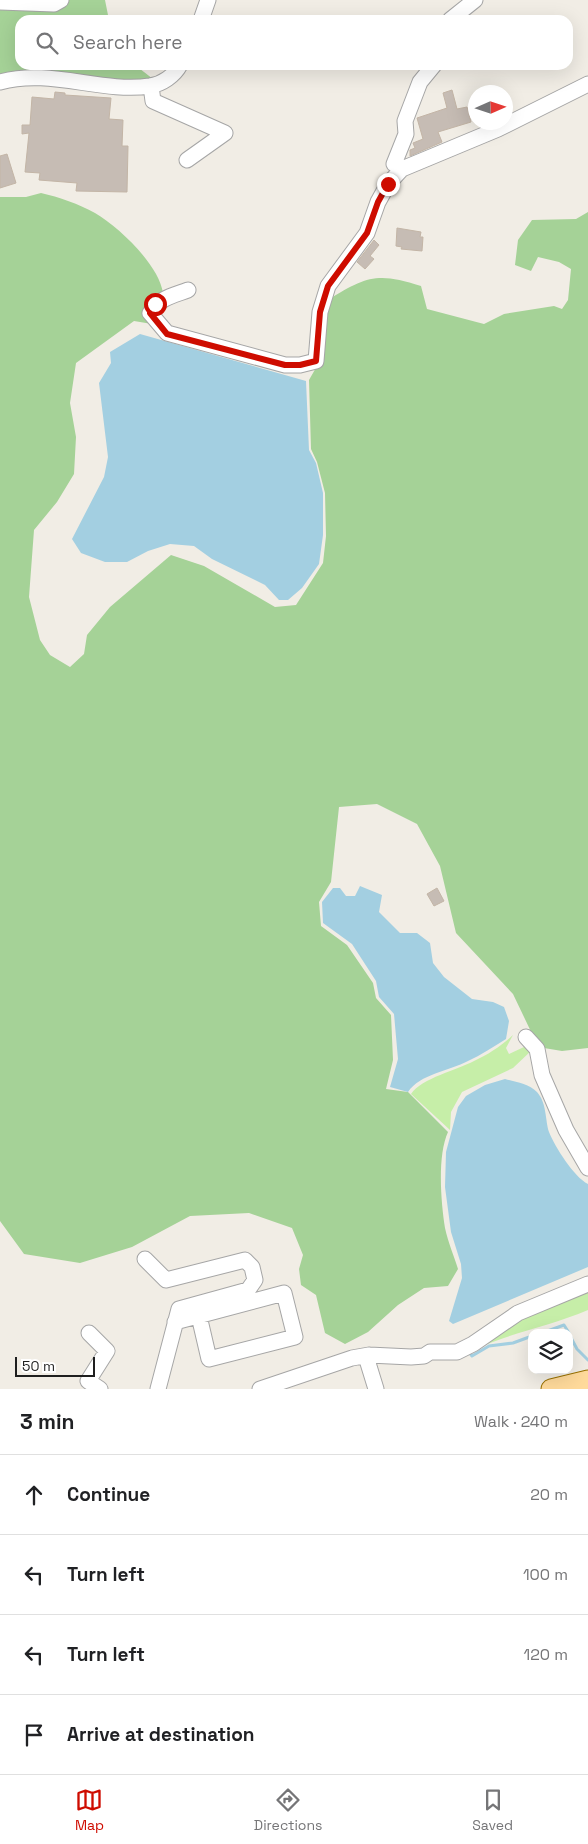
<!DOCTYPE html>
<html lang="en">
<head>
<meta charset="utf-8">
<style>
  :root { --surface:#fff; --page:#f6f6f6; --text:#202124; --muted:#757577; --line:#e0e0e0; --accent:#ce0c00 }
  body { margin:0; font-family:"Space Grotesk",sans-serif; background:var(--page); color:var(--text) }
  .controls { position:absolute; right:15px; bottom:15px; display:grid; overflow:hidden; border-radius:10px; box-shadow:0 5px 20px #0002 }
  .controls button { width:45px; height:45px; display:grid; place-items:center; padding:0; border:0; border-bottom:1px solid var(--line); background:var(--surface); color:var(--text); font:25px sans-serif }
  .compass { position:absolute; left:468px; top:85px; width:45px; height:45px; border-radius:50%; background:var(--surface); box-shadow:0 5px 20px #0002; rotate:87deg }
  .scale { position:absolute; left:15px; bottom:12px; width:80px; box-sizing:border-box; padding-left:5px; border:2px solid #1f1f1f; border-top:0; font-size:14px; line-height:18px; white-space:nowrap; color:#1f1f1f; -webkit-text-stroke:4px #fff; paint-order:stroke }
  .stop { position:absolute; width:15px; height:15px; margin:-11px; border:4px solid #ce0c00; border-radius:50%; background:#fff }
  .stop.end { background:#ce0c00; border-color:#fff; box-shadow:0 1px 5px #0008 }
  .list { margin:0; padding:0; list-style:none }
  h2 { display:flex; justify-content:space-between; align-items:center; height:65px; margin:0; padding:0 20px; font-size:21px }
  h2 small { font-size:16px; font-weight:400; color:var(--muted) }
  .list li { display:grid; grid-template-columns:32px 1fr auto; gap:15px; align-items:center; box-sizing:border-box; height:80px; padding:0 20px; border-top:1px solid var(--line) }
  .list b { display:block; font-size:19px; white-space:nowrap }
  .list em { font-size:16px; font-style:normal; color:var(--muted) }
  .icon { flex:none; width:28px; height:28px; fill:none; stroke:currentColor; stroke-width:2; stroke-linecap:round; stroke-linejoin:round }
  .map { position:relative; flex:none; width:588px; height:1389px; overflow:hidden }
  .search { position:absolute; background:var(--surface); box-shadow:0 5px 20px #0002; left:15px; right:15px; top:15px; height:55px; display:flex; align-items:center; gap:12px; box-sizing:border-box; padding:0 18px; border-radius:15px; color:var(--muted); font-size:19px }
  .sheet { height:385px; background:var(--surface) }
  nav { display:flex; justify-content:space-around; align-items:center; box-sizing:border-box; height:70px; border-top:1px solid var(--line); background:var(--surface); font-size:14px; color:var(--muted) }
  nav a { display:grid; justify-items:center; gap:2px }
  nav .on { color:var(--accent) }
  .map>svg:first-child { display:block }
  .grass { fill:#c6eea8 }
  .forest { fill:#a5d297 }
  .water { fill:#a3cfe1 }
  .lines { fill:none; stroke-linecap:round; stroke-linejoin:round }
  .stream { stroke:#a3cfe1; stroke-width:3 }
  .building { fill:#c6bcb4; stroke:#c3b5a6 }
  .minor-casing { stroke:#a6a6a6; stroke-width:17 }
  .major-casing { stroke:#9a7100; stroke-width:21 }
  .minor { stroke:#fff; stroke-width:15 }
  .major { stroke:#ffda9b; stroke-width:19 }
  .route { stroke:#ce0c00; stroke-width:6 }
</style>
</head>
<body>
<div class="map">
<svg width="588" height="1389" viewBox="0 0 588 1389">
  <rect width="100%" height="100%" fill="#f1ede5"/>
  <!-- grass -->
  <path class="grass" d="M513,1035L506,1048L509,1054L524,1047L532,1050L513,1068L462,1092L451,1112L450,1130L411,1094C422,1078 457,1070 474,1061C489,1054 501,1046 513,1035Z
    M588,1290V1310C553,1325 515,1332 480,1347L511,1324Z"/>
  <!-- forest -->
  <path class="forest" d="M0,0H105L109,20H20V65H135L153,79L130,82L0,76Z
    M41,193C59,197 79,204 95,213C119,227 159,265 163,293L143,313L152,324L134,321L76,363L70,403L76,437L74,474L57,502L34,530L29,597L40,640L50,655L70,667L84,654L87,635L110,607L171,555L204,566L275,607L296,605L323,563L326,536L325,493L317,462L311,449L309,380L321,359L328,300C366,276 378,272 421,286L427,309L484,324L504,314L554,306L562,309L568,300L571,269L559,262L538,257L531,271L515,265L518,240L532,220L576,219L588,212V1048L562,1051L544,1048L535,1040L513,994L456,933L440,866L417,824L377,804L339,807L331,882L319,902L321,926L347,945L373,983L376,998L391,1015L393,1060L386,1089L408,1092L448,1132C437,1156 441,1203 445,1228C448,1242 454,1256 458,1269L448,1286L424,1288L398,1305L368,1332L345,1344L325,1333L316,1295L301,1285L299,1269L303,1255L292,1228L249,1213L190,1216L132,1247L80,1263L24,1254L0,1221V197H26Z"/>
  <!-- water -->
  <path class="water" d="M140,334L306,381L309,450L316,463L323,493V535L319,564L302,588L288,600H279L265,585L212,559L194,546L170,544L148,551L127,562H105L81,553L72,539L104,477L108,457L99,383L111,363L110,352Z
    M360,886L382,895L379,912L400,933H417L430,943L433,963L444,977L472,999L493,1002L504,1007L509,1021L506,1039C493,1047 481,1055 468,1061C449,1071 420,1074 408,1092L390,1087L398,1059L394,1014L379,997L376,981L352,944L323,923L322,902L333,888H340L346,896H355Z
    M505,1079C516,1082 529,1084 537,1092C547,1103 545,1120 549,1132C555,1147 574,1177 588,1184V1267L453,1324L449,1321L462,1278L461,1264L451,1232L445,1187L446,1152L458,1107L466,1096L485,1085Z"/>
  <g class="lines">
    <!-- stream -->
    <path class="stream" d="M542,1333L564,1325L569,1333
      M569,1334L577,1349L588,1360
      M469,1352L472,1356L489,1346L513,1343L532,1336"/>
  </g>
  <!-- building -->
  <path class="building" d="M452,90L457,109L467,107L471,122L438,132L442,142L410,156V150L415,148L413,143L423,139L417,118L447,108L443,93Z
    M55,92L65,93V95L111,98L109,119L123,120L122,146H128L127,192L76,191L77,183L39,180L40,173L25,172L29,133L22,134V125H30L32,97L54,99Z
    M7,154L16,183L0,188V156Z
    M397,228L421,232L420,237H423L422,251L401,249L402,247L396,246Z
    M374,240L379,245L370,256L374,259L365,269L357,262Z
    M437,888L444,901L434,906L427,894Z"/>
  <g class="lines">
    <defs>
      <path id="minor" d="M0,2L54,4L61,0
        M201,20L208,0
        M450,20L475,0
        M0,82C50,68 100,93 150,86C162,84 174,76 180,65
        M151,86L153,101L225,133L187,160
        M402,169L394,164L406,134L405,121L420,82L434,65
        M188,290C172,296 159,298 150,313L167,333L285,365H300L316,361L320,312L328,286L367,233L378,202L388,184L402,169L498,129L588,84
        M526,1037L537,1049L542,1075L566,1130L588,1168
        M145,1259L166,1280L245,1260L252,1267L255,1280L248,1290L179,1309L158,1389
        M175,1322L284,1293L295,1337L209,1359L199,1316
        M89,1333L107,1351L88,1381L100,1389
        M369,1355L368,1363L376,1389
        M260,1389L352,1358L369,1355L411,1357L424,1356L430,1352H457L473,1344L518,1313L588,1284"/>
      <path id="major" d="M551,1389L588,1380"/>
    </defs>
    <!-- minor casing -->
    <use href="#minor" class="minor-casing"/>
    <!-- major casing -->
    <use href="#major" class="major-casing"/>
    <!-- minor -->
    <use href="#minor" class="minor"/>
    <!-- major -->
    <use href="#major" class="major"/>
  </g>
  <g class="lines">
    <!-- route -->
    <path class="route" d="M155,304L150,313L167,334L285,365H300L316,361L320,312L328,286L367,233L378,202L388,184"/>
  </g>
</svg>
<div class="controls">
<button><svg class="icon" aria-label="layers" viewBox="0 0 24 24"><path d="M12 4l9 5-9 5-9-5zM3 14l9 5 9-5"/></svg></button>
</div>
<svg class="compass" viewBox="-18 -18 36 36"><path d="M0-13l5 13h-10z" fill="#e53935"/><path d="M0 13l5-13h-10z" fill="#757577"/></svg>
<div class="scale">50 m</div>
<div class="stop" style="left:155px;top:304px"></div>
<div class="stop end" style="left:388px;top:184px"></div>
<div class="search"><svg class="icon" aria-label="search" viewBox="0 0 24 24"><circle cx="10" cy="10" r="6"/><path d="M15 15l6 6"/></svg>Search here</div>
</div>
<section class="sheet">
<h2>3 min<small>Walk · 240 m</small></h2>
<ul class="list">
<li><svg class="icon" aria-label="ahead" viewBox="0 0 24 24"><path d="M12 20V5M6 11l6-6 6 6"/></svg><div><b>Continue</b></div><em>20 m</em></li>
<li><svg class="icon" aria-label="left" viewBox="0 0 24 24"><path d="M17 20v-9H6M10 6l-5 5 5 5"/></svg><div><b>Turn left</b></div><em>100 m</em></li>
<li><svg class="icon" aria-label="left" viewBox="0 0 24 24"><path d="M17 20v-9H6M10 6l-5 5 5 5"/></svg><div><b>Turn left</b></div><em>120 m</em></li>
<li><svg class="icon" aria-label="arrive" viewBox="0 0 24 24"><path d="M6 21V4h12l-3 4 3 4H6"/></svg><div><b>Arrive at destination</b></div></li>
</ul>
</section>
<nav>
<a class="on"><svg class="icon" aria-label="map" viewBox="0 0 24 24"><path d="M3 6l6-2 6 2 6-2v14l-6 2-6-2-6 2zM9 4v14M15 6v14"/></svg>Map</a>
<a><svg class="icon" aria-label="directions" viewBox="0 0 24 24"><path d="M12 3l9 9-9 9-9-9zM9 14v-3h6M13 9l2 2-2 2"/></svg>Directions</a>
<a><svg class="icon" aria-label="saved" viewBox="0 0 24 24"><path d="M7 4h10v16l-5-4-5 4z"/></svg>Saved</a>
</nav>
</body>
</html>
